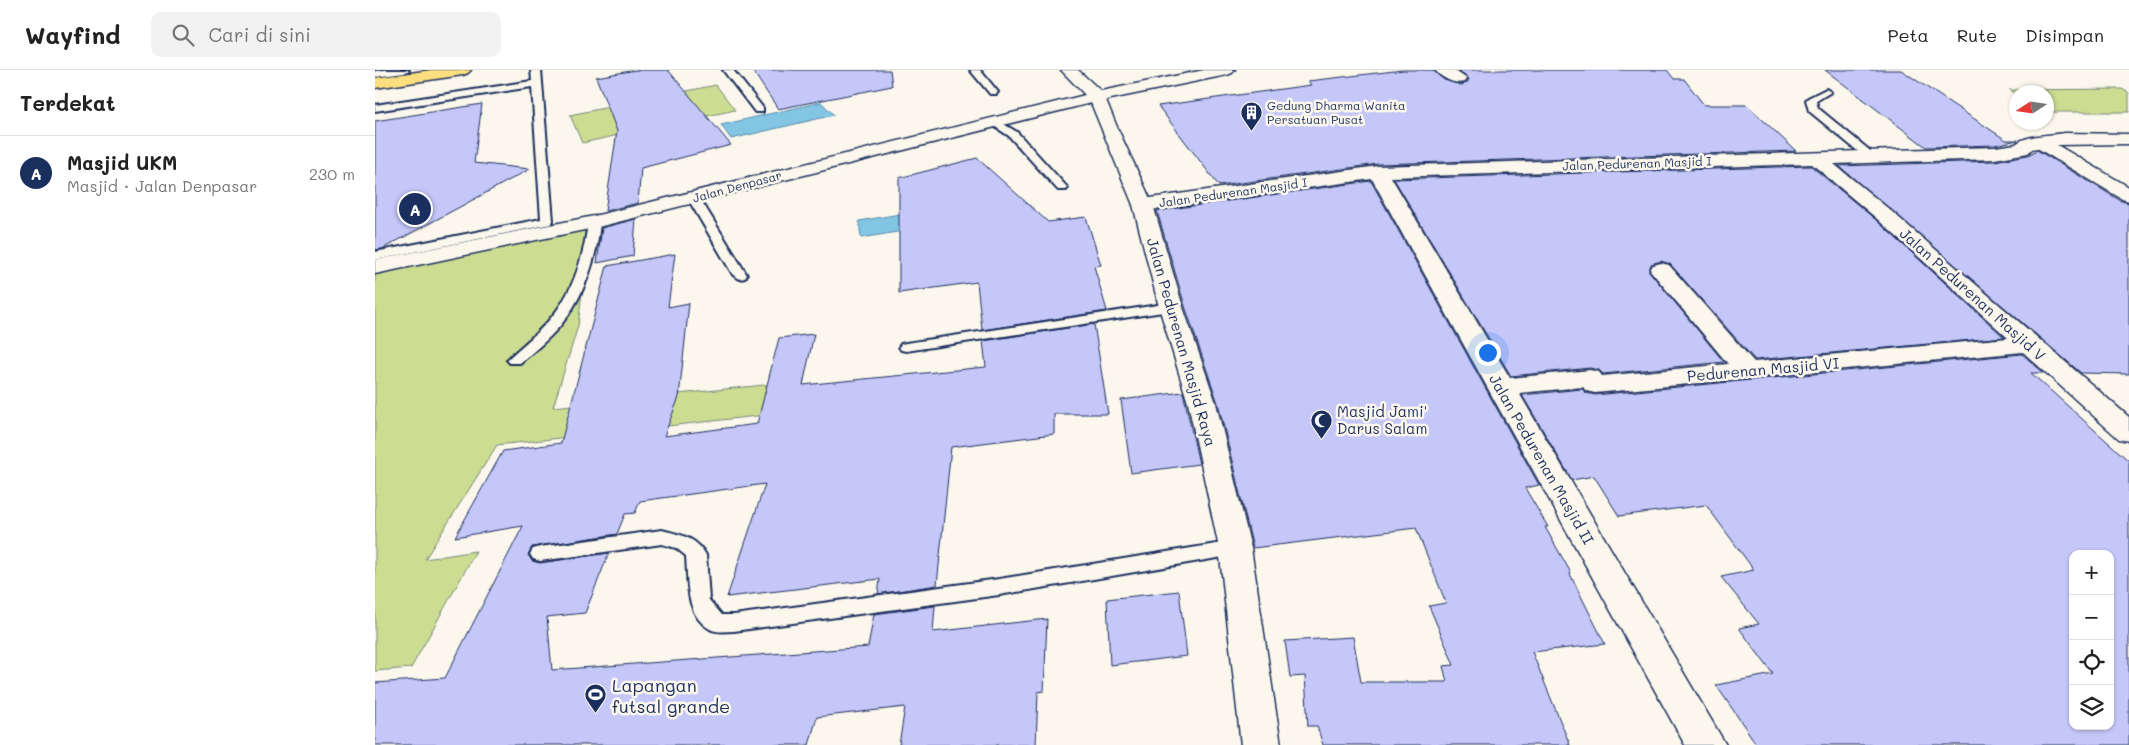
<!DOCTYPE html>
<html lang="id">
<head>
<meta charset="utf-8">
<style>
  :root { --surface:#fff; --page:#f2f2f2; --text:#222; --muted:#767676; --line:#e0e0e0; --accent:#1b2f5e }
  body { margin:0; font-family:Mali,sans-serif; background:var(--page); color:var(--text) }
  .controls { position:absolute; right:15px; bottom:15px; display:grid; overflow:hidden; border-radius:10px; box-shadow:0 1px 4px #0004 }
  .controls button { width:45px; height:45px; display:grid; place-items:center; padding:0; border:0; border-bottom:1px solid var(--line); background:var(--surface); color:var(--text); font:25px sans-serif }
  .compass { position:absolute; left:1634px; top:15px; width:45px; height:45px; border-radius:50%; background:var(--surface); box-shadow:0 1px 4px #0004; rotate:258deg }
  .you { position:absolute; left:1112px; top:282px; width:18px; height:18px; margin:-12px; border:4px solid #fff; border-radius:50%; background:#1a73e8; box-shadow:0 0 0 8px #1a73e833 }
  .badge { display:grid; place-items:center; width:32px; height:32px; border-radius:50%; background:var(--accent); color:#fff; font-size:16px; font-weight:700 }
  .pin { position:absolute; translate:-50% -50%; border:2px solid #fff; box-shadow:0 1px 5px #0006 }
  .list { margin:0; padding:0; list-style:none }
  h2 { display:flex; justify-content:space-between; align-items:center; height:65px; margin:0; padding:0 20px; font-size:21px }
  h2 small { font-size:16px; font-weight:400; color:var(--muted) }
  .list li { display:grid; grid-template-columns:32px 1fr auto; gap:15px; align-items:center; box-sizing:border-box; height:75px; padding:0 20px; border-top:1px solid var(--line) }
  .list b { display:block; font-size:19px; white-space:nowrap }
  .list p { margin:0; font-size:16px; white-space:nowrap; color:var(--muted) }
  .list em { font-size:16px; font-style:normal; color:var(--muted) }
  .icon { flex:none; width:28px; height:28px; fill:none; stroke:currentColor; stroke-width:2; stroke-linecap:round; stroke-linejoin:round }
  .map { position:relative; flex:none; width:1754px; height:675px; overflow:hidden }
  header { display:flex; align-items:center; gap:30px; box-sizing:border-box; height:70px; padding:0 25px; background:var(--surface); border-bottom:1px solid var(--line) }
  header strong { font-size:24px }
  nav { display:flex; gap:28px; margin-inline-start:auto; font-size:18px }
  .search { width:350px; height:45px; background:var(--page); display:flex; align-items:center; gap:12px; box-sizing:border-box; padding:0 18px; border-radius:10px; color:var(--muted); font-size:19px }
  main { display:flex }
  aside { flex:1; background:var(--surface) }
  .map>svg:first-child { display:block }
  .green { fill:#ccdd92; stroke:#748678 }
  .water { fill:#82c6e3; stroke:#598aae }
  .building { fill:#c5c7f9; stroke:#1b2f5e; fill-rule:evenodd }
  .lines { fill:none; stroke-linecap:round; stroke-linejoin:round }
  .service-casing { stroke:#1b2f5e; stroke-width:4 }
  .minor-casing { stroke:#1b2f5e; stroke-width:3 }
  .tertiary-casing { stroke:#1b2f5e; stroke-width:3 }
  .primary-casing { stroke:#1b2f5e; stroke-width:3 }
  .service { fill:#fbf7ec; fill-rule:evenodd }
  .minor { fill:#fbf7ec; fill-rule:evenodd }
  .tertiary { fill:#fbf7ec; fill-rule:evenodd }
  .primary { fill:#fce080; fill-rule:evenodd }
  .labels { text-anchor:middle; dominant-baseline:central; stroke-width:5; stroke-linejoin:round; paint-order:stroke }
  .far-poi-label { font-size:12px; fill:#1b2f5e; stroke:#fbf7ec; text-anchor:start }
  .far-street-label { font-size:12px; fill:#1b2f5e; stroke:#fbf7ec }
  .street-label { font-size:15px; fill:#1b2f5e; stroke:#fbf7ec }
  .poi-label { font-size:15px; fill:#1b2f5e; stroke:#fbf7ec; text-anchor:start }
  .near-poi-label { font-size:18px; fill:#1b2f5e; stroke:#fbf7ec; text-anchor:start }
</style>
</head>
<body>
<header>
<strong>Wayfind</strong>
<div class="search"><svg class="icon" aria-label="search" viewBox="0 0 24 24"><circle cx="10" cy="10" r="6"/><path d="M15 15l6 6"/></svg>Cari di sini</div>
<nav><a>Peta</a><a>Rute</a><a>Disimpan</a></nav>
</header>
<main>
<aside>
<h2>Terdekat<small></small></h2>
<ul class="list">
<li><span class="badge">A</span><div><b>Masjid UKM</b><p>Masjid · Jalan Denpasar</p></div><em>230 m</em></li>
</ul>
</aside>
<div class="map">
<svg width="1754" height="675" viewBox="0 0 1754 675">
  <rect width="100%" height="100%" fill="#fbf7ec"/>
  <filter id="ink" filterUnits="userSpaceOnUse"><feTurbulence type="fractalNoise" baseFrequency=".02" numOctaves="2"/><feDisplacementMap in="SourceGraphic" scale="10" xChannelSelector="R" yChannelSelector="G"/><feConvolveMatrix kernelMatrix="1 2 1 2 8 2 1 2 1" color-interpolation-filters="sRGB"/></filter>
  <g filter="url(#ink)">
    <!-- green -->
    <path class="green" d="M341,15L360,40L207,73L195,45Z
      M1747,19L1754,23V42H1672V22H1642L1641,24L1634,20Z
      M215,154L203,256L178,337L418,312L409,343L122,375L50,489L101,481L36,598L0,601V203Z"/>
    <!-- water -->
    <path class="water" d="M446,32L459,45L356,69L346,55Z
      M560,138L565,155L486,168L484,151Z"/>
    <!-- building -->
    <path class="building" d="M261,0H293L356,75L266,98L263,133L230,141L242,61L221,7Z
      M377,0H515L517,16L403,39Z
      M1028,0H1058L1069,10L1086,15L1092,13L1094,9L1082,0H1292L1299,9H1309L1329,35H1372L1421,81L1003,94L844,116L783,36L936,15L933,11Z
      M1450,0H1526L1631,70H1643L1620,75L1551,77Z
      M107,34L99,93L155,99L7,179L0,180V51Z
      M1662,80L1746,131L1754,133V304L1706,303L1464,96L1620,91L1653,85Z
      M602,88L673,152L711,147L726,195L719,196L732,241L607,260L602,212L524,223V108Z
      M1436,96L1500,149L1629,267L1380,290L1295,194L1286,191L1276,194L1274,201L1349,292L1228,304L1224,300L1215,298L1136,306L1019,109Z
      M996,111L1164,415L1150,418L1173,457H1170L1196,503L1195,504L1230,574L1157,582L1195,675H948L942,656H933L930,606L915,607L910,571L978,567L986,612H1072L1068,596L1079,595L1054,536L1071,533L1041,458L878,478L843,333L810,236L782,141Z
      M261,149L258,186L222,193L227,158Z
      M300,184L293,237L314,233L304,327L289,366L382,354L404,268L439,264L428,315L611,297L608,271L719,254L733,344H679V364L576,377L562,515L503,524L505,509L352,527L390,414L265,431L260,443L250,444L242,464L157,477L153,485L157,491L165,493L234,483L210,543L172,547L177,600L493,577L499,544L560,536L558,562L672,549L669,621L663,622L661,675H524L530,637L442,647L434,675H0V613L70,608L148,456L80,467L128,381L186,373L232,196Z
      M1647,284L1669,303H1656L1754,391V675H1382L1341,615L1398,604L1364,558L1384,554L1346,507L1379,500L1331,435L1244,446L1219,406L1197,410L1147,325L1207,319L1211,323L1220,325ZM1698,484H1735V656H1698Z
      M808,322L824,394L756,403L746,330Z
      M804,521L812,586L735,595L732,529Z"/>
    <g class="lines">
      <defs>
        <path id="service" d="M9,0H34L29,3L0,7V1Z
          M156,0H166L178,151L176,154L0,190V182L166,149L157,17L0,41V35L157,11Z
          M348,0H358L388,38V42H380Z
          M595,0H605L623,22L621,24H615Z
          M1451,19L1456,22L1441,31L1443,38L1499,84L1500,86L1499,88H1491L1434,41L1431,30L1433,28Z
          M620,49L642,62L691,116L693,118L691,120H683L634,66L616,54L615,52Z
          M318,123L324,127L372,205L370,208L365,209L358,205L312,127Z
          M219,148L225,152C222,189 209,227 185,256C173,270 159,281 145,293H135L132,290L135,287C148,275 163,263 175,249C198,223 209,186 213,152Z
          M796,233L801,234L803,237L801,240L531,281L526,280L524,277L526,274L531,273Z
          M287,460C306,465 321,467 331,485L334,530L347,545H359L624,509L860,471L867,473L870,478L867,483L860,485L624,525L359,561C351,561 342,563 335,559C310,545 313,511 311,486L301,478L287,474L165,491L158,489L155,484L158,479L165,477Z"/>
        <path id="minor" d="M1060,0H1079L1092,9L1090,12C1080,15 1066,8 1060,0Z
          M1690,63L1754,64V74L1682,75L1754,117V131L1747,129L1662,78L1657,79L1653,83L1620,89L1459,94L1515,140L1754,347V371L1744,369L1648,282L1220,323L1211,321L1208,317L1144,323L1351,675H1310L997,109L768,141L761,139L758,135L761,131L768,129L1003,96L1620,77L1641,74C1649,65 1677,65 1690,63ZM1437,94L1501,148L1633,268L1379,292L1294,195L1286,193L1278,195L1275,200L1353,294L1227,306L1224,302L1215,300L1135,308L1016,107Z"/>
        <path id="tertiary" d="M686,0H703L726,21L829,0H860L857,3L852,5L731,30L742,57L778,135L808,237L841,333L876,478L906,675H866L844,478L813,333L784,237L758,135L716,33L219,158L0,204V190L219,146L710,25Z"/>
        <path id="primary" d="M56,0H96L93,3L88,5L0,18V8Z"/>
      </defs>
      <!-- service casing -->
      <use href="#service" class="service-casing"/>
      <!-- minor casing -->
      <use href="#minor" class="minor-casing"/>
      <!-- tertiary casing -->
      <use href="#tertiary" class="tertiary-casing"/>
      <!-- primary casing -->
      <use href="#primary" class="primary-casing"/>
      <!-- service -->
      <use href="#service" class="service"/>
      <!-- minor -->
      <use href="#minor" class="minor"/>
      <!-- tertiary -->
      <use href="#tertiary" class="tertiary"/>
      <!-- primary -->
      <use href="#primary" class="primary"/>
    </g>
  </g>
  <!-- icons -->
  <defs>
    <symbol id="building-pin" viewBox="-11 -11 22 30"><path d="M0 17L-7.5 6A9.5 9.5 0 1 1 7.5 6Z" fill="#1b2f5e" stroke="#fbf7ec"/><path d="M-4-6H4V6H1V3H-1V6H-4ZM-2.5-4.3h1.7v1.8h-1.7ZM.8-4.3h1.7v1.8H.8ZM-2.5-1h1.7V.8h-1.7ZM.8-1h1.7V.8H.8Z" fill="#fff"/></symbol>
    <symbol id="mosque-pin" viewBox="-11 -11 22 30"><path d="M0 17L-7.5 6A9.5 9.5 0 1 1 7.5 6Z" fill="#1b2f5e" stroke="#fbf7ec"/><path d="M3.5-4.9A6 6 0 1 0 3.5 4.9A5 5 0 1 1 3.5-4.9Z" fill="#fff"/></symbol>
    <symbol id="stadium-pin" viewBox="-11 -11 22 30"><path d="M0 17L-7.5 6A9.5 9.5 0 1 1 7.5 6Z" fill="#1b2f5e" stroke="#fbf7ec"/><path d="M0-5a6.5 5 0 1 0 0 10a6.5 5 0 1 0 0-10ZM-3.5-1.8h7v3.6h-7Z" fill="#fff"/></symbol>
  </defs>
  <g fill-rule="evenodd">
    <use href="#building-pin" x="864" y="30" width="25" height="34"/>
    <use href="#mosque-pin" x="934" y="338" width="25" height="34"/>
    <use href="#stadium-pin" x="208" y="612" width="25" height="34"/>
  </g>
  <g class="labels">
    <!-- far-poi labels -->
    <g class="far-poi-label">
      <text x="892" y="35">Gedung Dharma Wanita<tspan x="892" dy="14">Persatuan Pusat</tspan></text>
    </g>
    <!-- far-street labels -->
    <g class="far-street-label">
      <text transform="translate(1262 93) rotate(-2)">Jalan Pedurenan Masjid I</text>
      <text transform="translate(362 116) rotate(-15)">Jalan Denpasar</text>
      <text transform="translate(858 122) rotate(-8)">Jalan Pedurenan Masjid I</text>
    </g>
    <!-- street labels -->
    <g class="street-label">
      <text transform="translate(1598 224) rotate(42)">Jalan Pedurenan Masjid V</text>
      <text transform="translate(807 272) rotate(74)">Jalan Pedurenan Masjid Raya</text>
      <text transform="translate(1388 299) rotate(-5)">Pedurenan Masjid VI</text>
      <text transform="translate(1167 389) rotate(60)">Jalan Pedurenan Masjid II</text>
    </g>
    <!-- poi labels -->
    <g class="poi-label">
      <text x="962" y="341">Masjid Jami'<tspan x="962" dy="17">Darus Salam</tspan></text>
    </g>
    <!-- near-poi labels -->
    <g class="near-poi-label">
      <text x="237" y="615">Lapangan<tspan x="237" dy="21">futsal grande</tspan></text>
    </g>
  </g>
</svg>
<div class="controls">
<button>+</button>
<button>−</button>
<button><svg class="icon" aria-label="locate" viewBox="0 0 24 24"><circle cx="12" cy="12" r="6"/><path d="M12 2v4M12 18v4M2 12h4M18 12h4"/></svg></button>
<button><svg class="icon" aria-label="layers" viewBox="0 0 24 24"><path d="M12 4l9 5-9 5-9-5zM3 14l9 5 9-5"/></svg></button>
</div>
<svg class="compass" viewBox="-18 -18 36 36"><path d="M0-13l5 13h-10z" fill="#e53935"/><path d="M0 13l5-13h-10z" fill="#767676"/></svg>
<div class="you"></div>
<div class="pin badge" style="left:40px;top:139px">A</div>
</div>
</main>
</body>
</html>
